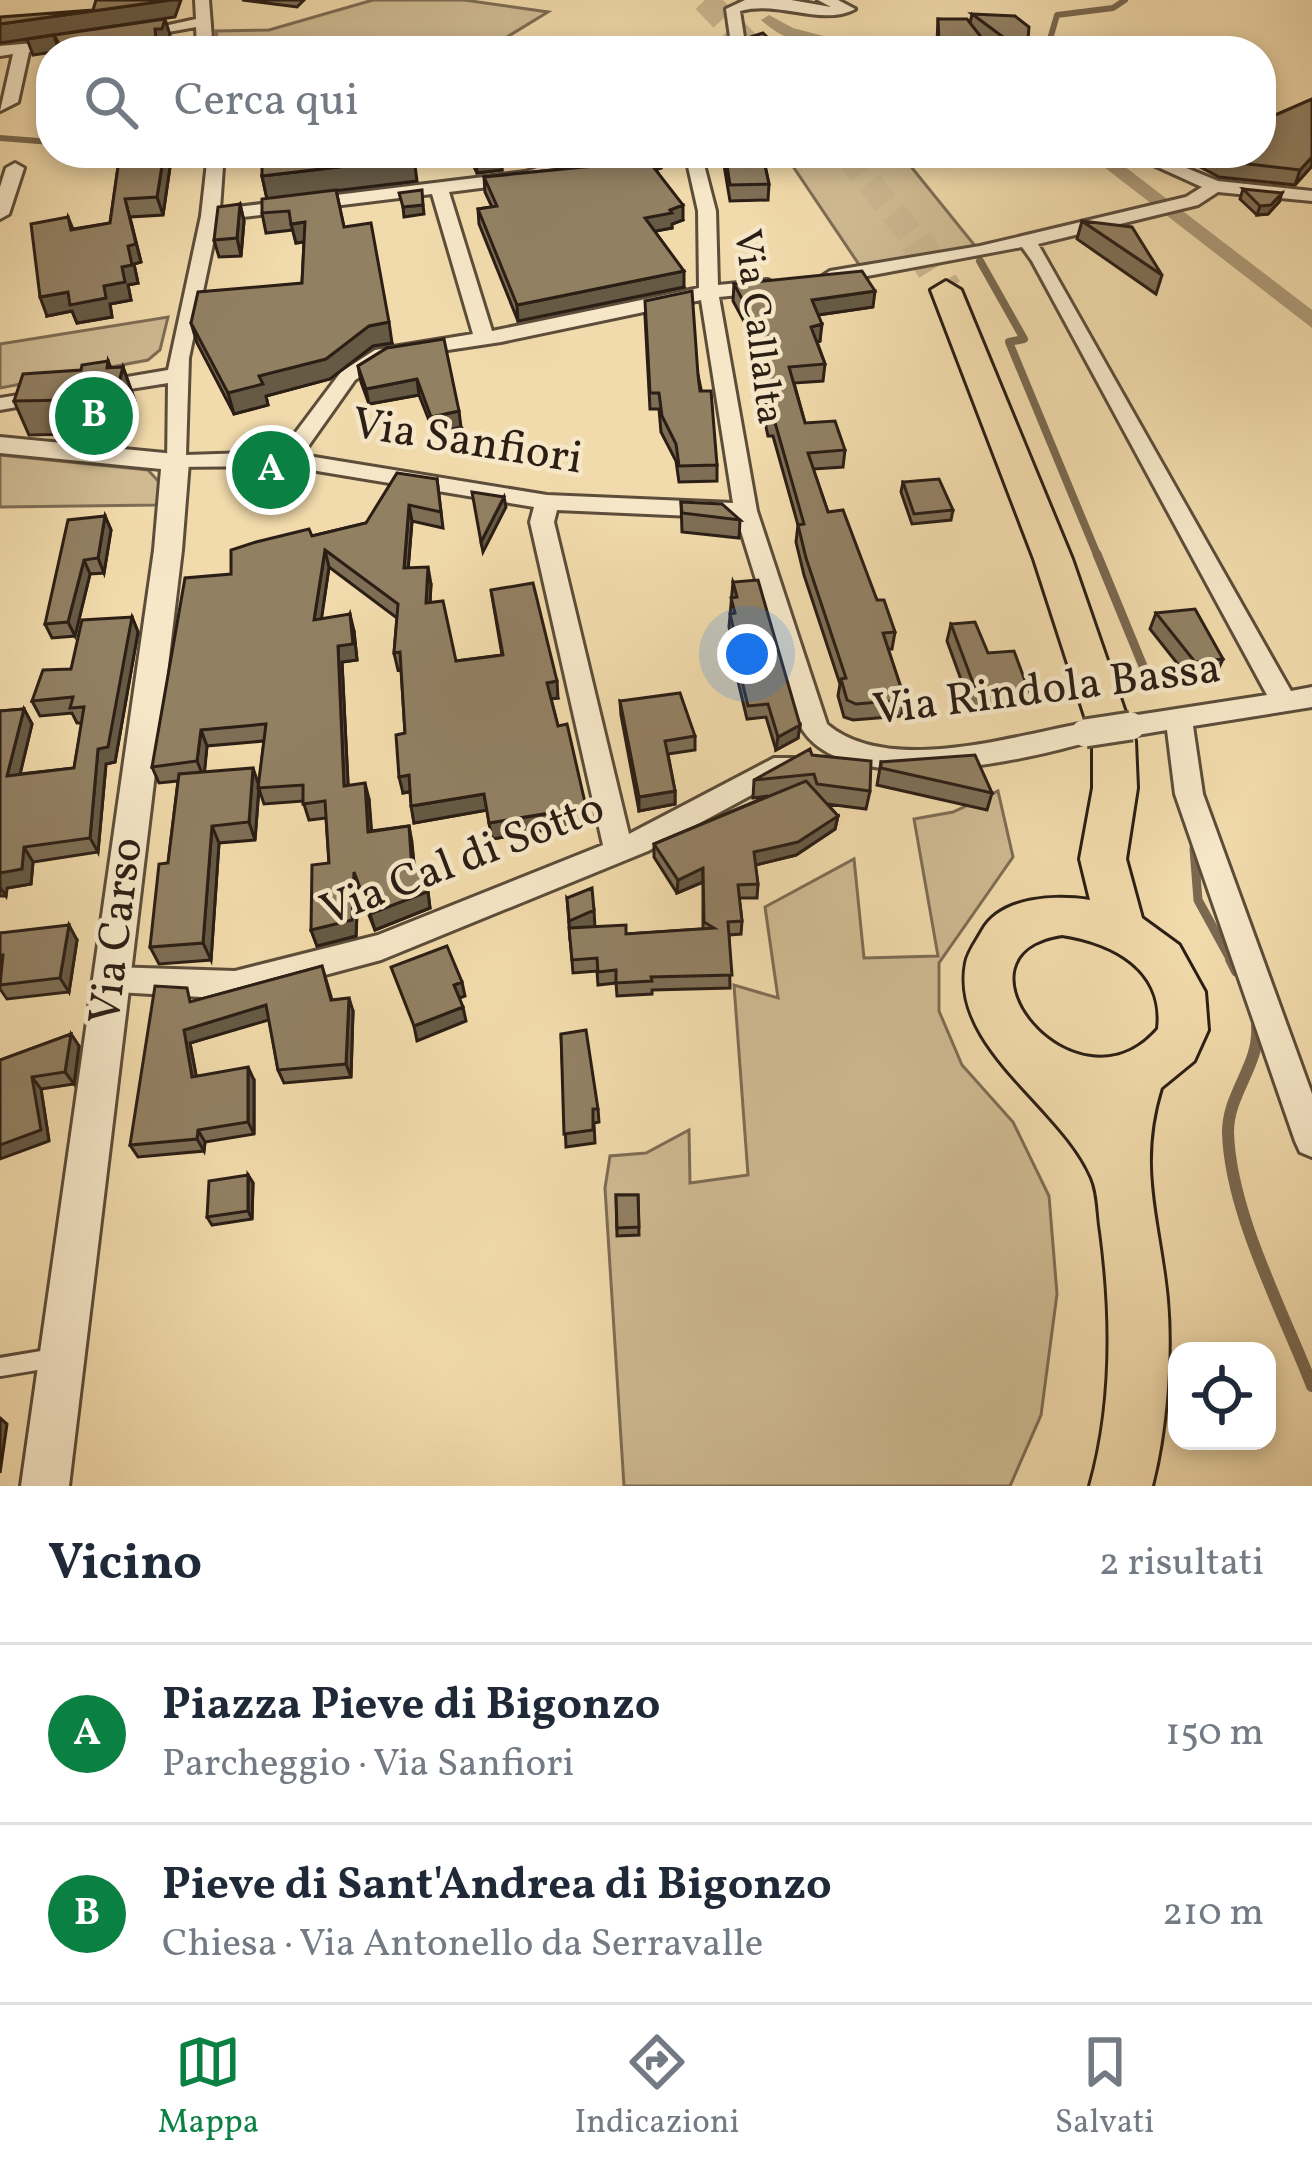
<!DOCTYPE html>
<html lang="it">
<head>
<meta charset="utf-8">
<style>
  :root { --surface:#fff; --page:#f6f6f7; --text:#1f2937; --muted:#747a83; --line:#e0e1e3; --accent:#0b8043 }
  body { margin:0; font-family:Vollkorn,serif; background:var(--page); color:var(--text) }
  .controls { position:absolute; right:36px; bottom:36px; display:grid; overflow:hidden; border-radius:24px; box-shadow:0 6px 18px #0003 }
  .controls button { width:108px; height:108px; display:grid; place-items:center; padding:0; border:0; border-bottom:3px solid var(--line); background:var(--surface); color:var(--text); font:60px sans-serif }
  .you { position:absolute; left:747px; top:654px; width:42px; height:42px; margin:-30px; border:9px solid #fff; border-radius:50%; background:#1a73e8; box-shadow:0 0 0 18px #1a73e833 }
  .badge { display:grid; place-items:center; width:78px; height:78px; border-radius:50%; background:var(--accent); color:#fff; font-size:39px; font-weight:700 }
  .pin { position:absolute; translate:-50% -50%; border:6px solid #fff; box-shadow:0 3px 12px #0006 }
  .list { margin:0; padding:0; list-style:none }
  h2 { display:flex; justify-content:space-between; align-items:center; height:156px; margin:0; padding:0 48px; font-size:51px }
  h2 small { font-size:39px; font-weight:400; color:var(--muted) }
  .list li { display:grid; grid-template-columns:78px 1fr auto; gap:36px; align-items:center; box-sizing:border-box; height:180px; padding:0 48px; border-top:3px solid var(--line) }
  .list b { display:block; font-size:45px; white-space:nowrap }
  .list p { margin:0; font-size:39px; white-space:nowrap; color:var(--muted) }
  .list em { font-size:39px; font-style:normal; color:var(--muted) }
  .icon { flex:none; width:66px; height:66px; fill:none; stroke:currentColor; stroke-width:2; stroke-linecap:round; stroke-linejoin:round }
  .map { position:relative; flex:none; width:1312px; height:1486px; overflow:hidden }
  .search { position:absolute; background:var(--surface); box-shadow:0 6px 18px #0003; left:36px; right:36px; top:36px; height:132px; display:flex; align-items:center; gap:30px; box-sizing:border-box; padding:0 42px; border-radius:48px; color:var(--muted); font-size:45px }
  .sheet { height:516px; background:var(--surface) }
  nav { display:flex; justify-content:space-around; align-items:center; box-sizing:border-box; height:168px; border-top:3px solid var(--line); background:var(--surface); font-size:33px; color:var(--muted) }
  nav a { display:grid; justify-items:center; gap:6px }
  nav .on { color:var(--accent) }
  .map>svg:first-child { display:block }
  .green { fill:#cfba92; stroke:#7d6c54; stroke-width:3 }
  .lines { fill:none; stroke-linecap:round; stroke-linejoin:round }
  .stream-far3 { stroke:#7a6850; stroke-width:6 }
  .stream-far2 { stroke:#7a6850; stroke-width:8 }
  .stream-far1 { stroke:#7a6850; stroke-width:9 }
  .stream { stroke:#7a6850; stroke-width:12 }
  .canal { fill:#ae9a78; fill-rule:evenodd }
  .primary-tunnel-far1 { stroke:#c9b48d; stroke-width:26; stroke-dasharray:26 12; stroke-linecap:butt }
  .primary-tunnel { stroke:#c9b48d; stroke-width:33; stroke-dasharray:33 16; stroke-linecap:butt }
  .service-casing { stroke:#5c4d3a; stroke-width:24 }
  .minor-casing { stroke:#5c4d3a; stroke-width:6 }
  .tertiary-casing { stroke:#5c4d3a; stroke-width:6 }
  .primary-casing { stroke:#2b1e15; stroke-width:6 }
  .service { stroke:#f6e7c8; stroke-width:18 }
  .minor { fill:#f6e7c8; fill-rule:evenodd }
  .tertiary { fill:#f6e7c8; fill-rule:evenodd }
  .primary { fill:#f1daab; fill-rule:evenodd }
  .minor-bridge-casing { stroke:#5c4d3a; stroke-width:33; stroke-linecap:butt }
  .minor-bridge { stroke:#f6e7c8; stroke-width:27 }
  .wall { fill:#7e6e55; stroke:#2b1e15; stroke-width:3; fill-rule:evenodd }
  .shaded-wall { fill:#665a45; stroke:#2b1e15; stroke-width:3 }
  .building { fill:#928063; stroke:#2b1e15; stroke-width:3 }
  .labels { text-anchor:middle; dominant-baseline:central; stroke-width:9; stroke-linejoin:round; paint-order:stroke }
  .far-street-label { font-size:39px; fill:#2b1e15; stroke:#f6e7c8 }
  .street-label { font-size:45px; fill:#2b1e15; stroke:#f6e7c8 }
</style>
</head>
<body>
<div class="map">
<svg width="1312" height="1486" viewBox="0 0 1312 1486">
  <rect width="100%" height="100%" fill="#f1daab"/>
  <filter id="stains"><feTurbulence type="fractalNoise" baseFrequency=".00167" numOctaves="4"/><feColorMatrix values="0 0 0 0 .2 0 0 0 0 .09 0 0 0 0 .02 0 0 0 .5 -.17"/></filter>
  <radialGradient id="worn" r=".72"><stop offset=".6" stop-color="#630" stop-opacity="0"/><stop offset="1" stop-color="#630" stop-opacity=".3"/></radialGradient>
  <!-- green -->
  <path class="green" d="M373,0H464L548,12L484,51H219L216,31L269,30Z
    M784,153H900L980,252L864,272Z
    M168,317L160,350L148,360L0,388V344Z
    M0,455L148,470L160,483L158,505L0,507Z
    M998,791L1013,857L939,963V1011L962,1065L1013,1122L1049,1196L1057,1294L1041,1415L1010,1486H624L605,1188L610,1156L646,1153L689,1130L690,1183L748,1175L734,985L778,998L765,907L854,859L864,958L938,956L914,819L953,812Z"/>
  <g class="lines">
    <!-- stream-far3 -->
    <path class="stream-far3" d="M1040,49L1048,46L1057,15L1113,8L1125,0
      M0,138L51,142
      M160,153L212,159L264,153"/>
    <!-- stream-far2 -->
    <path class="stream-far2" d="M980,261L1024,339L1009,342L1098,557"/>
    <!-- stream-far1 -->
    <path class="stream-far1" d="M1097,554L1152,688
      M1194,849L1198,900L1232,962"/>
    <!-- stream -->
    <path class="stream" d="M1231,959L1237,971
      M1257,1026C1260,1065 1228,1093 1228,1132C1230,1212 1283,1311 1312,1386"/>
    <!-- canal -->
    <path class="canal" d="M769,15L793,28L831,38L950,40L958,45L950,50C890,49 809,64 761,20Z
      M1086,153H1107L1312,310V328Z"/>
    <!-- primary-tunnel-far1 -->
    <path class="primary-tunnel-far1" d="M705,0L754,51
      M846,153L918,244"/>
    <!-- primary-tunnel -->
    <path class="primary-tunnel" d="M916,241L946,290"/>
    <defs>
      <path id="service" d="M0,1367L54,1358"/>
      <path id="minor" d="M195,0H209L213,51H197L196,27L135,38L128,34L196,19Z
        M745,0H791L831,7L818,0H838L855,9C822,27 780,0 740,11L744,37L738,51H722L730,37L726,9Z
        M67,40L72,41V47L29,52L18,102L0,111L13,54L0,56V46Z
        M208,153H224L220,209L525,172L584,153H609L527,182L449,192L492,331L699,288L698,211L685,153H701L716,211L718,285L768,280L778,286L768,292L719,297L757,511L827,724C888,776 1012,736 1085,723L1094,726L1098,733L1094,740C1027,761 846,800 802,729L737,518L557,510L554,522L629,834L774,758H794L798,765L794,772L648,851L381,960L235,999L101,991L96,981L101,971L112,967L235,971L378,935L603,845L530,522L534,507L287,466L167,467L168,383L92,395L82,389L92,383L168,370L201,216ZM432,194L473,334L375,350L341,372L281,452L186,455L189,358L218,220ZM701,300L733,503L547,495L302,455L355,380L388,359L501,342Z
        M1127,153H1150L1218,181L1312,191V201L1218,192L1198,205L1038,244L1291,691L1312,687V707L1193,726L1203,794L1312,1094V1157L1300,1152L1295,1141L1175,794L1167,730L1131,736L1118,726L1131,716L1267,695L1032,261L1022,247L830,283L821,277L830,271L980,246L1186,197L1202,187Z
        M15,163L24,168L9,214L0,219V187L6,168Z
        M49,390L60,396L56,400L0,410V398Z"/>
      <path id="tertiary" d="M0,437L175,454L189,462L182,550L69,1486H21L154,550L161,469L0,453Z"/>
      <path id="primary" d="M946,281L961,290L1072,559L1135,741L1137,788L1126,859L1142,918L1179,945L1205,992L1208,1030L1194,1061L1161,1088C1136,1169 1160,1222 1167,1300C1172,1356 1166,1433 1152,1486H1090C1113,1405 1112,1315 1101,1232C1098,1215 1099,1194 1092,1178C1062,1106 950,1048 966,963C968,952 977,940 982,931C1001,896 1057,895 1090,900L1080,859L1093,788V741L1034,559L931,290ZM1062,935C1114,943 1165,970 1158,1029C1076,1124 938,954 1062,935Z"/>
    </defs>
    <!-- service casing -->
    <use href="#service" class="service-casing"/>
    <!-- minor casing -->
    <use href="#minor" class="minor-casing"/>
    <!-- tertiary casing -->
    <use href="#tertiary" class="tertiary-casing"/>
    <!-- primary casing -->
    <use href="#primary" class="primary-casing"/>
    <!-- service -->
    <use href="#service" class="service"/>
    <!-- minor -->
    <use href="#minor" class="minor"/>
    <!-- tertiary -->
    <use href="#tertiary" class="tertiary"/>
    <!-- primary -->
    <use href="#primary" class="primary"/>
    <defs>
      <path id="minor-bridge" d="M1085,733L1131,726"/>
    </defs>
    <!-- minor-bridge casing -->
    <use href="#minor-bridge" class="minor-bridge-casing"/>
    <!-- minor-bridge -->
    <use href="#minor-bridge" class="minor-bridge"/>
  </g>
  <!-- wall -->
  <path class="wall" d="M242,0H304L297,7Z
    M972,14L1028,40L1060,51H999L981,37L992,51H882L883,46L937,42L938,19L970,23Z
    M1273,116L1312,166L1295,185L1219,177L1180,156V153H1261Z
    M120,153H172L163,215L130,217L141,262L134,264L138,283L128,285L131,300L110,304L112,317L77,323L72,311L47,316L68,217L73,229L110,223Z
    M467,153H499L502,170L477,173Z
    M605,153H661V168L656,169L683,220L672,224V228L655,231L684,287L518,321L479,224L478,209L492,207L485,192L484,177L610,164L605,159Z
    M722,153H771V155H763L769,184L768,200L730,201Z
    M262,176L417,181L336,190L344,227L392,343L373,346L330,379L266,396L268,405L234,414L197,343L191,323L302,283L304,242L296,243L293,230L266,233L262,213L267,199Z
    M1243,189L1279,202L1268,214L1257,215L1240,199Z
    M240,204L244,221L241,256L219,257L214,240Z
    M1082,221L1162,275L1156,294L1077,239Z
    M734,284L873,307L818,315L820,341L817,342L825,364L823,381L794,383L805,423L845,450L843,467L813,469L828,512L895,632L892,649H888L905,700L901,716L853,720L844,717L838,696L840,684L804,575L796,542L798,525L773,436H768L746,336V325L733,301Z
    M645,316L698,375L717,465V481L679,482L676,461L661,432L659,409H650Z
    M387,348L461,427L434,433L419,395L369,404L361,382L358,366Z
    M108,361L111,368L123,367L135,401L128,431L119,432L116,442L82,440L80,434L29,435L14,401L81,370Z
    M437,479L443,528L412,521L408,568L431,584L430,602L456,661L502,655L491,590L558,698L551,699L558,726L586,807L587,823L492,839L487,810L414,823L410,792L403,793L405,733L401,669L398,670L394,653L397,618L329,567L321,619L354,631L357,660L342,662L348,786L369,799L371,831L409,826L415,870L425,868L430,908L375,930L358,888L356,936L317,946L311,930L329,863L326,818L309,820L303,801L264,804L259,789L255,840L219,843L211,960L159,964L150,947L168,863L178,781L159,783L152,767L231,574L312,536L366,523ZM264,741L259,784L204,772L207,746Z
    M903,482L953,510L951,520L912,524L901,492Z
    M681,502L740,520L739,538L682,532Z
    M105,516L111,530L104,573L90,574L75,636L52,638L45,624Z
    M733,582L800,725L798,738L776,750L766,717L747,719L735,669L736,656L729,627Z
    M1156,613L1223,659L1216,674L1188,677L1150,629Z
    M132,617L138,632L115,762L106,764L98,852L33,862L31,884L7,888L6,896H0V711L24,709L32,724L20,774L74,768L82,723H77L72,713L40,716L32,701Z
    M951,624L1028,689L1023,705L971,707L947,641Z
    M620,701L695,736V750L668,754L675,791V804L639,811L621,715Z
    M812,755L870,791L866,809L827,804L838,816L835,829L796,855L755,865L758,884L757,898H739L742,921L741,934L729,935L730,988L652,990V994L617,996L616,983L598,985L597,971L573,973L567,898L595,927L626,934L703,929V882L677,893L654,857V844L768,796L753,798L754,780Z
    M881,762L992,793L987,810L877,785Z
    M0,933L77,940L69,992L7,999L0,989Z
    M322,966L332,1000L353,1011L351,1077L284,1083L278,1070L269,1019L190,1043L196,1076L254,1080V1134L205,1142L204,1151L138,1157L130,1145L194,1001Z
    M71,1034L79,1046L74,1084L41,1089L49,1141L0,1060Z
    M561,1034L598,1109L599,1122L594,1123L595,1143L566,1147Z
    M248,1175L253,1183L252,1219L212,1225L207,1217Z
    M616,1195H638L639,1235L617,1236Z"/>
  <!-- shaded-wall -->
  <path class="shaded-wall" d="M171,0H181L175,17L0,43V24Z
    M165,19L170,35L166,45L159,46L160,51H157L155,29Z
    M54,35L59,51L33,55L27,39Z
    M164,153H172L163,215L157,197Z
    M661,153V168L631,177V162Z
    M501,156L502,170L477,173L476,159Z
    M1312,157V166L1295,185L1300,170Z
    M414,158L417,181L267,199L262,176Z
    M1282,193L1279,202L1268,214L1257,215L1260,206Z
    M125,199L141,262L134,264L138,283L128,285L131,300L110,304L112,317L77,323L72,311L47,316L40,297L104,286L122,267L128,246Z
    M240,204L244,221L241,256L237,238Z
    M423,205L424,214L404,217L403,207Z
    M683,205V220L672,224V228L646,233L645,218Z
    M305,222L309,241L296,243L291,224Z
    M684,271V287L518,321L517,305Z
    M875,291L873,307L811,316L812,300Z
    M389,322L392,343L373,346L330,379L266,396L268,405L234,414L228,393L259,376L369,326Z
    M822,324L820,341L810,344L811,327Z
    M108,361L118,387L123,367L135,401L128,431L107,368Z
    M417,379L419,395L369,404L366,389Z
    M106,397L119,432L116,442L104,408Z
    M459,411L461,427L434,433L431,417Z
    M504,497L506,507L483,552L481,542Z
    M409,505L412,521L407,584L404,568Z
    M105,516L111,530L104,573L98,558Z
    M325,550L329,567L319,636L314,620Z
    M84,560L90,574L75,636L68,622Z
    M428,567L431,584L429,620L426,603Z
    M350,614L354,631L357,660L342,662L349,802L344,786L338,646Z
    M132,617L138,632L115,762L106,764L98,852L90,838L98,749Z
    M557,681L558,698L549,699L547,683Z
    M24,709L32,724L16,791L7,776Z
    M800,725L798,738L776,750L778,737Z
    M201,730L207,746L204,778L197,761Z
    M253,768L259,786L255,840L249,822Z
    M409,775L412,791L403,793L399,777Z
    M365,783L369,799L373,848L368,832Z
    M675,791V804L639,811V797Z
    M484,794L487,810L414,823L411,806Z
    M586,807L587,823L492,839L489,823Z
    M838,816L835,829L796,855L752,866L754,852Z
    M212,826L219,843L211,960L203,943Z
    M409,826L412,842L416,886L412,870Z
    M24,847L33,862L31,884L7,888L6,896L0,887V873Z
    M425,868L430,908L375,930L370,914Z
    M703,868V882L677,893L678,880Z
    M354,872L358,888L356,936L317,946L311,930Z
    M594,910L595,928L570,939L569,921Z
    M69,925L77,940L69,992L60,978Z
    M462,982L465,996L457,999L454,985Z
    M349,998L353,1011L351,1077L346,1064Z
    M266,1005L272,1019L190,1043L199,1090L192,1077L184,1030Z
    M463,1007L466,1021L417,1041L414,1026Z
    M71,1034L79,1046L74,1084L65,1072Z
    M248,1067L254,1080V1134L248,1122Z
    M32,1077L41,1089L49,1141L0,1159V1145Z
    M198,1130L205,1142L204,1151L197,1139Z
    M248,1175L253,1183L252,1219L248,1211Z
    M0,1418L7,1424L0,1473Z"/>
  <!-- building -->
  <path class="building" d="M96,0H171L0,24V17L93,10Z
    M972,14L1015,16L1029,27L1028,40L1047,41L1060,51H1022Z
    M165,19L162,29H155L157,51H63L54,35L27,39Z
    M938,19H967L992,51H885L883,46L939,42Z
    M763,33L781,51H747L738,41Z
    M1312,99V157L1300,170L1224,161L1207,153H1261V111L1273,116Z
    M120,153H164L157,197L125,199L136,244L128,246L132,265L122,267L125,282L104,286L106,298L70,305L68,292L40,297L31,224L68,217L71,230L110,223Z
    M269,153H412L414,158L262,176V160L270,159Z
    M473,153H499L501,156L476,159Z
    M614,153H661L631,162L648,160L683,205L670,210L672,213L645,218L684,271L517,305L478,209L497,206L484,177L624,163Z
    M725,153H762L769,184L730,185Z
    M1243,189L1282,193L1271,205L1260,206Z
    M336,190L344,227L371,223L389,322L369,326L326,359L259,376L263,384L228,393L191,323L198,292L302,283L305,222L291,224L289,211L262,213V199Z
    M422,190L423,205L403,207L399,193Z
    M240,204L237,238L214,240L218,207Z
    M1082,221L1132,227L1162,275Z
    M862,271L875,291L812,300L822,324L811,327L825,364L789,367L805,423L835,421L845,450L808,453L828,512L843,510L877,600H884L895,632L883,633L905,700L856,704L847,700L841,679L846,678L806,558L798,525L804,524L774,419L770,420L747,320L753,319L734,284Z
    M692,291L698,375L700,391H711L717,465L679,466L676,444L662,416L659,393H650L645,301Z
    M444,339L459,411L431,417L417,379L366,389L358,366L387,348Z
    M108,361L107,368L123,367L115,397H106L104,408L69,406L71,400L14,401L23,374L81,370L82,365Z
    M397,473L437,479L441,512L409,505L404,568L428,567L426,603L443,601L456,661L503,655L491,590L533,583L557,681L547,683L558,726L567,724L586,807L489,823L484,794L411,806L409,775L399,777L396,735L405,733L400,652L394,653L398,604L325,550L314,620L350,614L353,644L338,646L344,786L365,783L368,832L409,826L412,870L425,868L427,892L370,914L354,872L352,920L311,930L312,865L329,863L325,801L303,804V785L258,788L266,724L201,730L197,761L152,767L185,578L231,574V550L256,542L309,529L312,536L366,523Z
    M939,479L953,510L914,514L903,482Z
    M472,492L504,497L481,542Z
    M681,502L722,504L740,520L682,513Z
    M105,516L98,558L84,560L68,622L45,624L68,520Z
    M758,580L800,725L778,737L768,704L748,706L736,656H740L730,614L735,613L731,598L737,597L733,582Z
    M1195,609L1223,659L1195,662L1156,613Z
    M132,617L108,747L98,749L90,838L24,847L22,869L0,873V711L24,709L7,776L74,768L84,707L70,708L73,697L32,701L43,670L71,669L82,620Z
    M975,622L988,653L1014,651L1028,689L976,691L951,624Z
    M680,693L695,736L665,741L675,791L639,797L620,701Z
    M810,749L812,755L871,761L870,791L817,784L814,774L754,780Z
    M975,755L992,793L881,768V762Z
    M253,768L249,822L212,826L203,943L150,947L159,864L168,863L179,774Z
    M806,781L838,816L798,842L754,852L758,884L738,885L742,921L728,922L732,975L651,977L652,981L616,983V970L598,972L597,958L572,960L569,928L626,925V934L714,928L704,922L703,868L678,880L654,844Z
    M592,888L594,910L569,921L567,898Z
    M69,925L60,978L0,985L3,955H0V933Z
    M447,946L462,982L454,985L463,1007L414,1026L391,967Z
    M322,966L331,1000L349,998L346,1064L278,1070L266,1005L184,1030L192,1077L248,1067V1122L198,1130L197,1139L130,1145L155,986L187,988L190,1002Z
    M586,1030L598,1109H593V1130L564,1134L561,1034Z
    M71,1034L65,1072L32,1077L41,1130L0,1145V1060Z
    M248,1175V1211L207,1217L209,1181Z
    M616,1195H638L639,1227L617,1228Z"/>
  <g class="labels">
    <!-- far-street labels -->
    <g class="far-street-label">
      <text transform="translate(757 327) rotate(83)">Via Callalta</text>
    </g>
    <!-- street labels -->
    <g class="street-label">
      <text transform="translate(467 443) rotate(9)">Via Sanfiori</text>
      <text transform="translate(1047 691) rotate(-7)">Via Rindola Bassa</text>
      <text transform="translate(463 861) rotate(-21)">Via Cal di Sotto</text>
      <text transform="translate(118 931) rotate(-83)">Via Carso</text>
    </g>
  </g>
  <rect width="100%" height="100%" filter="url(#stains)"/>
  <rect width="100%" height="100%" fill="url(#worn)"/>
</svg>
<div class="controls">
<button><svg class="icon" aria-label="locate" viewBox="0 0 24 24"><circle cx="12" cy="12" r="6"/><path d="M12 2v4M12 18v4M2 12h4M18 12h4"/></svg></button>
</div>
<div class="you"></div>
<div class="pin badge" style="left:271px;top:470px">A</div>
<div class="pin badge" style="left:94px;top:416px">B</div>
<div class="search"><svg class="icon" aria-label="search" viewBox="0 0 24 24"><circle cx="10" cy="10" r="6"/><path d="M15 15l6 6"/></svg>Cerca qui</div>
</div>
<section class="sheet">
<h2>Vicino<small>2 risultati</small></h2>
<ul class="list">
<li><span class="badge">A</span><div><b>Piazza Pieve di Bigonzo</b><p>Parcheggio · Via Sanfiori</p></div><em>150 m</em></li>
<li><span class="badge">B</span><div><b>Pieve di Sant'Andrea di Bigonzo</b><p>Chiesa · Via Antonello da Serravalle</p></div><em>210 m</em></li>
</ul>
</section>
<nav>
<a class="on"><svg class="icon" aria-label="map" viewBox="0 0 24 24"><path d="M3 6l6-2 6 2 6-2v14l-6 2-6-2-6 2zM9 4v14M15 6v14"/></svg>Mappa</a>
<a><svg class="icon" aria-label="directions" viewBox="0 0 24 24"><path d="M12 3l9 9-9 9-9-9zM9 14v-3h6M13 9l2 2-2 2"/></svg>Indicazioni</a>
<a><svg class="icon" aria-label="saved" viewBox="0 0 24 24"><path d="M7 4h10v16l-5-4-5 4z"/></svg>Salvati</a>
</nav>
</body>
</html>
